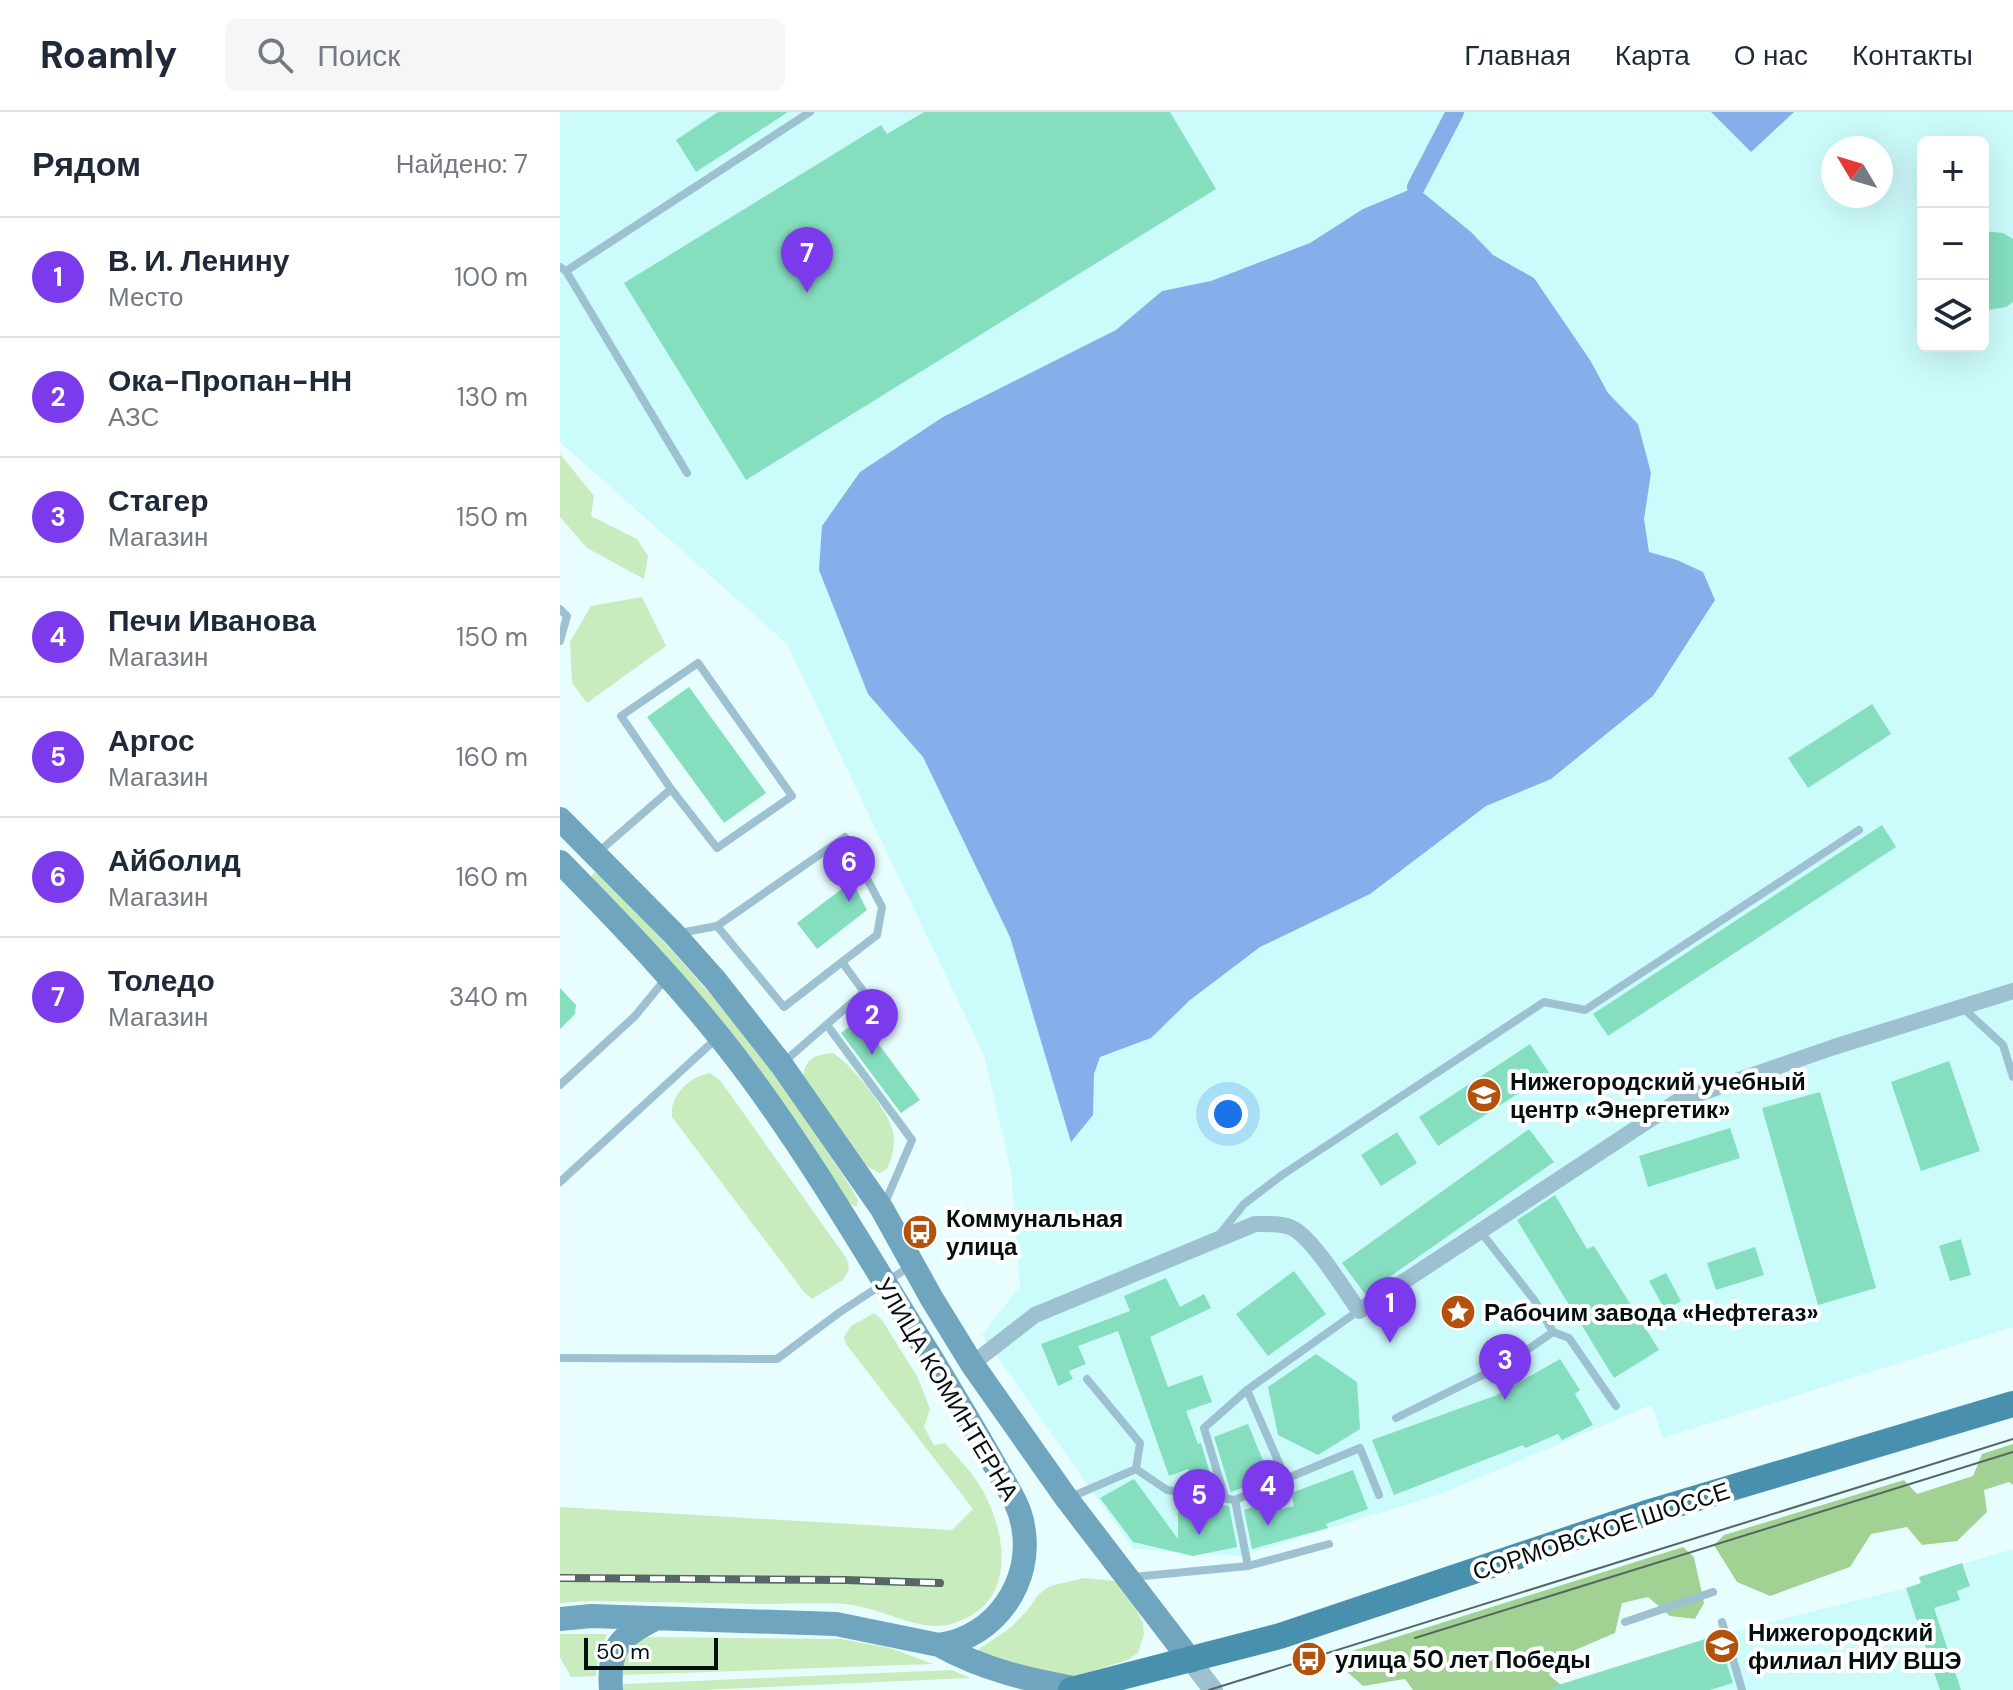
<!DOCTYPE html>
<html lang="ru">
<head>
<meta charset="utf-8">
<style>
  :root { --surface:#fff; --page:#f6f6f7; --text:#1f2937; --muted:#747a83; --line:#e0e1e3; --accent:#7c3aed }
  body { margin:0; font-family:"DM Sans",sans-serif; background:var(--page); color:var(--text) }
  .controls { position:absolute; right:24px; top:24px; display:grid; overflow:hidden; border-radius:12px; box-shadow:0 8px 32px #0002 }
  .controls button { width:72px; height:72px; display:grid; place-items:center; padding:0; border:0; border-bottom:2px solid var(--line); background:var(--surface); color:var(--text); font:40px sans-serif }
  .compass { position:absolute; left:1261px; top:24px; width:72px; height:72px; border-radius:50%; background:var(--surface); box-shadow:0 8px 32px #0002; rotate:308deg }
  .scale { position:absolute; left:24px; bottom:20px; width:134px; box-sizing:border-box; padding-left:8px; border:4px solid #041010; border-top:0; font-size:22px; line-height:28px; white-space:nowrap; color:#041010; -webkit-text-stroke:6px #fff; paint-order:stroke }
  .you { position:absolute; left:668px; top:1002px; width:28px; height:28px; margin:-20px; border:6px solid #fff; border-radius:50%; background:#1a73e8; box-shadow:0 0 0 12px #1a73e833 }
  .badge { display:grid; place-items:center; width:52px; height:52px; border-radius:50%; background:var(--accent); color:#fff; font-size:26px; font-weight:700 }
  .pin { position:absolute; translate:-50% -66px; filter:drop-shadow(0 2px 4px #0008) }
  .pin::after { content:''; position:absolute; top:42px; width:28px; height:24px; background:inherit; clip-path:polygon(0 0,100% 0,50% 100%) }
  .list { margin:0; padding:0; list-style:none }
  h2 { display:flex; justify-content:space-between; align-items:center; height:104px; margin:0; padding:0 32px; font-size:34px }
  h2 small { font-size:26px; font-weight:400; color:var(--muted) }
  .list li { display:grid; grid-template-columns:52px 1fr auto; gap:24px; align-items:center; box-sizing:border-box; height:120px; padding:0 32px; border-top:2px solid var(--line) }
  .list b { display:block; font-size:30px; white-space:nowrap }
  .list p { margin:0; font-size:26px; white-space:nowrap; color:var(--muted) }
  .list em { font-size:26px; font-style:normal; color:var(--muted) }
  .icon { flex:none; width:44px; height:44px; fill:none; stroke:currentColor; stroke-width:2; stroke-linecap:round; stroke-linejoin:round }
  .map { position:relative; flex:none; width:1453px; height:1578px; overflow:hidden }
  header { display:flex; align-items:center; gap:48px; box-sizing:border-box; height:112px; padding:0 40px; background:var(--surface); border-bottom:2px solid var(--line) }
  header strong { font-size:38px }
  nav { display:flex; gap:44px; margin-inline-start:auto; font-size:28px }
  .search { width:560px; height:72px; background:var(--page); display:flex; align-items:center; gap:20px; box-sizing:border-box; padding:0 28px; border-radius:12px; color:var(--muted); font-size:30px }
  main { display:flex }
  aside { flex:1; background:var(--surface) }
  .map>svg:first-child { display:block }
  .built { fill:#ccfbfc; fill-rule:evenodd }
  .green { fill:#c9ecbe }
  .forest { fill:#a2d293 }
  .water { fill:#85aeeb }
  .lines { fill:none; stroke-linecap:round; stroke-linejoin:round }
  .canal { stroke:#85aeeb; stroke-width:18 }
  .building { fill:#85dfbe }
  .service { stroke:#9dc1d1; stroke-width:8 }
  .minor { stroke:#9dc1d1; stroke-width:16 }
  .tertiary { stroke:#9dc1d1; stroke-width:20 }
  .secondary { stroke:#6fa5be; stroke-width:24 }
  .primary { stroke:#4990af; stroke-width:26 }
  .tram { stroke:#566565; stroke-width:2 }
  .rail-casing { stroke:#566565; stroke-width:8 }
  .rail { stroke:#fff; stroke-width:5; stroke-dasharray:15; stroke-linecap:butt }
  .labels { text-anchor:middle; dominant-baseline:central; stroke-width:8; stroke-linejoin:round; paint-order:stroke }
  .poi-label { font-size:24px; font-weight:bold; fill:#041010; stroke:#fff; text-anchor:start }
  .street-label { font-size:24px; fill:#041010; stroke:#fff }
</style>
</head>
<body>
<header>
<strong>Roamly</strong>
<div class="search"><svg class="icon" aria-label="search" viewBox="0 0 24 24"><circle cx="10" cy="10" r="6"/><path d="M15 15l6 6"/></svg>Поиск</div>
<nav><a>Главная</a><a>Карта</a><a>О нас</a><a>Контакты</a></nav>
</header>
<main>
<aside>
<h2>Рядом<small>Найдено: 7</small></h2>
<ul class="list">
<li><span class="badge">1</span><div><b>В. И. Ленину</b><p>Место</p></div><em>100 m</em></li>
<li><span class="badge">2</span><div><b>Ока-Пропан-НН</b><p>АЗС</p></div><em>130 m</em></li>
<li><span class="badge">3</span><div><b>Стагер</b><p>Магазин</p></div><em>150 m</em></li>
<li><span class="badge">4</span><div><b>Печи Иванова</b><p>Магазин</p></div><em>150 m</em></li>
<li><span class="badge">5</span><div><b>Аргос</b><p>Магазин</p></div><em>160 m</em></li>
<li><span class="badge">6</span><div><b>Айболид</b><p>Магазин</p></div><em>160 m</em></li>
<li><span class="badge">7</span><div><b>Толедо</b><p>Магазин</p></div><em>340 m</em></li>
</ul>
</aside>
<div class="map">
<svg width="1453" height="1578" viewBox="0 0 1453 1578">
  <rect width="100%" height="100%" fill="#e8fdfe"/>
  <!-- built -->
  <path class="built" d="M0,0H1453V1215L1103,1326L1091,1293L881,1382L680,1444L573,1437L422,1223L460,1174L451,1059L424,943L227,532L0,330ZM1363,30H1423V234H1363ZM1273,36H1321V84H1273Z
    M1453,1437V1578H1014L1011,1569L1158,1523L1346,1476L1361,1471L1359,1465Z"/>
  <!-- green -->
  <path class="green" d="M0,342L34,384L31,404L77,427L88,444L84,467L27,436L0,405Z
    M82,485L106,534L27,591L12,571L10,530L31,494Z
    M34,760L40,763C113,836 183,916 242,1001C259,1026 275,1052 292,1077L298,1088L297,1095L289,1091L31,765Z
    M273,941C291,952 329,999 333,1020C336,1033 332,1045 327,1057L319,1061L305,1053L243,964C246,946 255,943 273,941Z
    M150,961L160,968L287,1147L289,1158L283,1168L252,1187L244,1180L112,1005C109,984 130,964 150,961Z
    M314,1201L322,1208L358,1266L370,1297L364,1315L374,1333L385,1331C399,1347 413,1361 423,1379C450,1428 455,1498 387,1513C359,1519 321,1497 292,1493C264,1490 235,1492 206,1492C147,1491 88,1490 29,1489L0,1491V1395L392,1418L413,1397L286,1232L284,1225L291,1214Z
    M524,1466L555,1469L576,1497L583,1511L584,1522L578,1541L568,1548L499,1569L416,1539L450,1516L466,1500L478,1483L490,1474Z
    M0,1522H47L38,1544L36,1564L11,1565L0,1545Z
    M89,1525L281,1527L330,1536L373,1552L62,1563C65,1540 64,1531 89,1525Z
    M392,1558L410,1566L142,1578H63V1572Z"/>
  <!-- forest -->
  <path class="forest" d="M1453,1332V1373L1449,1370L1424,1378L1427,1400L1397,1429L1362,1433L1347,1415L1311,1422L1290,1455L1210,1484L1177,1470L1154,1433L1164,1423L1344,1368L1357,1382L1413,1364L1422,1342Z
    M1123,1435L1134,1445L1144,1491L1135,1507L1110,1504L1088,1485L1062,1491L1055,1521L994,1547L989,1563L1007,1578H853L845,1567L803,1574L784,1557L789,1540Z"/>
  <!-- water -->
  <path class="water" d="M1151,0H1234L1191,40Z
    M856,75L911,120L933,143L974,166L1030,248L1048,281L1078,312L1091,361L1084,407L1089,440L1117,448L1143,460L1155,488L1093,584L991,667L926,694L810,782L700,835L630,888L591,926L540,945L534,962L533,1003L511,1030L450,825L363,645L308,582L259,458L262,414L300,360L383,305L556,218L602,179L651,169L750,131L803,97Z"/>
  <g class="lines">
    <!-- canal -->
    <path class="canal" d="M856,75L895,0"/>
  </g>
  <!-- building -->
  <path class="building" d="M158,0H228L136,60L116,28Z
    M364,0H610L656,77L186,368L64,171L321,13L327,22Z
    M1423,119L1443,121L1453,127V190L1446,195L1423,199Z
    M129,575L206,681L164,711L87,605Z
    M1312,592L1331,622L1248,676L1228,646Z
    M1322,713L1336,735L1048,924L1033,902Z
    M292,769L307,798L257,837L237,811Z
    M0,876L16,893L15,902L0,917Z
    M300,907L360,988L341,1001L281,921Z
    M970,932L989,961L878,1034L859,1005Z
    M1389,949L1420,1039L1361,1059L1331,970Z
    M1260,980L1316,1176L1258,1193L1202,996Z
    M1170,1016L1180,1046L1088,1075L1079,1044Z
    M969,1017L994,1050L805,1182L782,1151Z
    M837,1020L857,1051L821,1074L801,1043Z
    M995,1083L1027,1137L1034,1134L1099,1238L1054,1266L957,1108Z
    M1401,1127L1411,1163L1390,1169L1379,1134Z
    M1195,1135L1204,1163L1156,1178L1147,1151Z
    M734,1159L766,1202L708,1244L676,1202Z
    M1106,1161L1121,1189L1105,1198L1089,1169Z
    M606,1166L620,1195L644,1182L651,1196L590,1225L608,1275L642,1263L652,1290L626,1299L638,1332L641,1331L655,1378L634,1375L628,1357L609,1364L558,1219L518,1234L526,1252L509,1259L513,1267L498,1274L481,1232L570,1199L564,1184Z
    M756,1242L797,1270L800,1317L758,1343L718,1323L708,1275Z
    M1000,1247L1020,1278L1015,1282L1033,1313L1002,1328L998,1322L965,1336L963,1333L834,1383L812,1328L937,1283Z
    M688,1312L710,1366L671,1380L654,1325Z
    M793,1358L808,1397L766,1412L768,1416L692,1437L684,1398L718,1386L722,1397L734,1394L731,1381Z
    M574,1367L618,1427V1395L637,1389L669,1394L677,1435L633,1444L573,1430L540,1386Z
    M1402,1451L1410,1474L1397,1479L1400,1488L1374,1496L1401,1578H1380L1346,1476L1361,1471L1359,1465Z
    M1158,1523L1173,1571L1150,1578H992V1575Z"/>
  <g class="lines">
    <!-- service -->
    <path class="service" d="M0,155L6,159L250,0
      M6,159L127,361
      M0,497L7,504L0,529
      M36,742L111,677L61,604L138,551L232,684L157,736L111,677
      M157,814L285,725L322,795L317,823L282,850
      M120,821L157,814L224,895L282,850L304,880L225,949
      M1402,895L1443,933L1453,965
      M267,913L352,1028L324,1093
      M0,973L75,904L107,865
      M0,1070L158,925
      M659,1123L684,1092L722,1063L984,890L1025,898L1299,718
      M993,1220L1009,1226L1056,1294
      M0,1246L217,1247L280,1200L352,1153
      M527,1267L580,1331L576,1357
      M687,1278L726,1367
      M836,1306L951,1249L993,1220L975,1189L920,1119
      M511,1385L576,1357L607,1378L675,1388L800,1336L819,1383
      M665,1386L644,1316L687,1278L798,1199
      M675,1388L688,1454
      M573,1465L688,1454L769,1432
      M1065,1510L1153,1480
      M1162,1510L1182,1578"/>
    <!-- minor -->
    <path class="minor" d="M412,1252L475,1203L695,1112C707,1112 721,1111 732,1116C752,1125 785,1179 799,1199L1118,989L1274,935L1453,879"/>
    <!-- tertiary -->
    <path class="tertiary" d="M631,1549L653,1578"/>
    <!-- secondary -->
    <path class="secondary" d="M0,707L114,822L155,868L221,952L322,1097L372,1187L412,1252L507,1387L631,1549
      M0,750C66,817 133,887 189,963C255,1052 311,1150 370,1244C393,1282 416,1320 438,1359C448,1377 460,1394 463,1414C474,1469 435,1526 379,1533L276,1512L31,1504L0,1507
      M379,1533C424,1558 469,1568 519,1577
      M51,1578C48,1536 59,1525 95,1507"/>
    <!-- primary -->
    <path class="primary" d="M511,1578L720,1524L1087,1401L1453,1292"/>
    <!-- tram -->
    <path class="tram" d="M855,1526L1453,1340
      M649,1578L1453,1327"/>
    <defs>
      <path id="rail" d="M0,1466L285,1468L380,1471"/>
    </defs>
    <!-- rail casing -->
    <use href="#rail" class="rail-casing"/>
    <!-- rail -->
    <use href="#rail" class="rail"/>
  </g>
  <!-- icons -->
  <defs>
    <symbol id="university-disc" viewBox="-11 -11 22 22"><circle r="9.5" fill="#b2520d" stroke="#fff"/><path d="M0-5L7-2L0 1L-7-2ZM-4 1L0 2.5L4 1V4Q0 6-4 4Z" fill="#fff"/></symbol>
    <symbol id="bus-disc" viewBox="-11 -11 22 22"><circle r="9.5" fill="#b2520d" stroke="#fff"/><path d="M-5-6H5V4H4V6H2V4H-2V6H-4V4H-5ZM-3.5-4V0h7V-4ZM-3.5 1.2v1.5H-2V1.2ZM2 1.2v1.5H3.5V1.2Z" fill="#fff"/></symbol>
    <symbol id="sight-disc" viewBox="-11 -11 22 22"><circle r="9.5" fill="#b2520d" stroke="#fff"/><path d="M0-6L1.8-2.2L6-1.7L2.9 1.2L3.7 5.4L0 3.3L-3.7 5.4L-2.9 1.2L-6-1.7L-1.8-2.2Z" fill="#fff"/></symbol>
  </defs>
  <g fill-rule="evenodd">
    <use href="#university-disc" x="904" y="963" width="40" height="40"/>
    <use href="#bus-disc" x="340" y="1100" width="40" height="40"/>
    <use href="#sight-disc" x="878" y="1180" width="40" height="40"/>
    <use href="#university-disc" x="1142" y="1514" width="40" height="40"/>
    <use href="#bus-disc" x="729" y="1527" width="40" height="40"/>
  </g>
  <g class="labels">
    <!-- poi labels -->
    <g class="poi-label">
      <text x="950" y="969">Нижегородский учебный<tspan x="950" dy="28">центр «Энергетик»</tspan></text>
      <text x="386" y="1106">Коммунальная<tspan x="386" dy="28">улица</tspan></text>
      <text x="924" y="1200">Рабочим завода «Нефтегаз»</text>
      <text x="1188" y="1520">Нижегородский<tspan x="1188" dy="28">филиал НИУ ВШЭ</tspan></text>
      <text x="775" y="1547">улица 50 лет Победы</text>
    </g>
    <!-- street labels -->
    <g class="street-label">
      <text transform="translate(387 1277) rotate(59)">УЛИЦА КОМИНТЕРНА</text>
      <text transform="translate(1041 1419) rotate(-18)">СОРМОВСКОЕ ШОССЕ</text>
    </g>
  </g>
</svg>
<div class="controls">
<button>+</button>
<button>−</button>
<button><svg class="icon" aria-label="layers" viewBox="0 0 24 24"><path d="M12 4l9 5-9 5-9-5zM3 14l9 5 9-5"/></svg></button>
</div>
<svg class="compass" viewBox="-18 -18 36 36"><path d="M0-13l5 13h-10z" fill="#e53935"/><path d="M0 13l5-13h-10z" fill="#747a83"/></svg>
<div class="scale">50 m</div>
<div class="you"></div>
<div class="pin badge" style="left:830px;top:1231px">1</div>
<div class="pin badge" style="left:312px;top:943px">2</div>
<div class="pin badge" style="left:945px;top:1288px">3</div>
<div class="pin badge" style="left:708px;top:1414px">4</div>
<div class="pin badge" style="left:639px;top:1423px">5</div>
<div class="pin badge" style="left:289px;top:790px">6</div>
<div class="pin badge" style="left:247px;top:181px">7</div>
</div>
</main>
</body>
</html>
